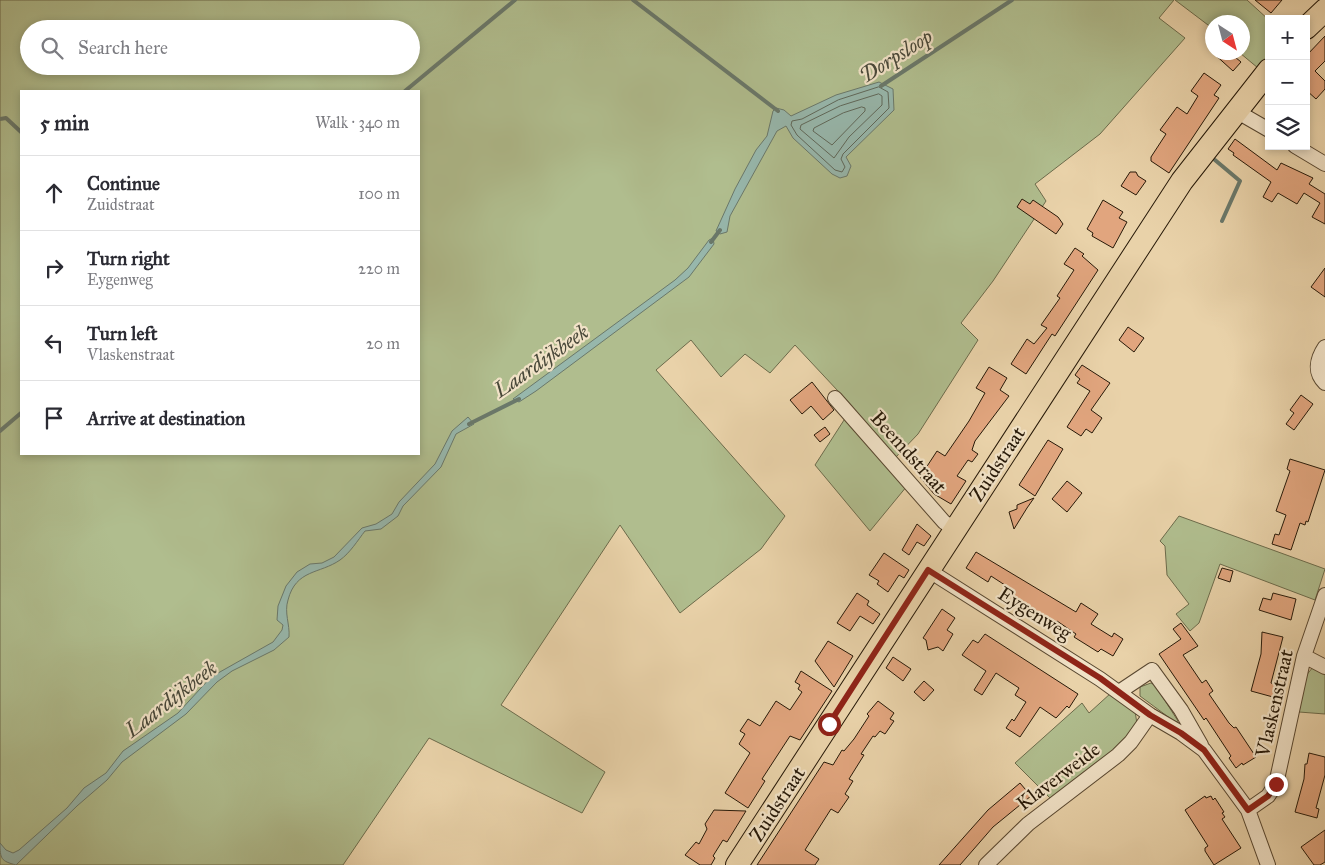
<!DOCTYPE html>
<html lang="en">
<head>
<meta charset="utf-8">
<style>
  :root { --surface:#fff; --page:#f2f2f3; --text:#2b2b33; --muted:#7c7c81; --line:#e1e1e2 }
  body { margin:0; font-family:"IM FELL Great Primer",serif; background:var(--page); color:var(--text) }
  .controls { position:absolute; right:15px; top:15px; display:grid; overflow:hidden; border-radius:0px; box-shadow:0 2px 8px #0003 }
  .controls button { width:45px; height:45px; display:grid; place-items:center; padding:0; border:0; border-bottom:1px solid var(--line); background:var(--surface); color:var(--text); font:25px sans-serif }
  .compass { position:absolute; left:1205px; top:15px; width:45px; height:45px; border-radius:50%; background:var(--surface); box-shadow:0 2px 8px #0003; rotate:144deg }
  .stop { position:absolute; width:15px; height:15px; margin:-11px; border:4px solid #8f2418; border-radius:50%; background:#fff }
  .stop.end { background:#8f2418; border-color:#fff; box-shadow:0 1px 5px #0008 }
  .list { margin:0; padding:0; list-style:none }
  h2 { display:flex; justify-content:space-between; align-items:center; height:65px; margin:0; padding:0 20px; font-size:21px }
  h2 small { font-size:16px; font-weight:400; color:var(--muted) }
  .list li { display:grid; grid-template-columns:32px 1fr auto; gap:15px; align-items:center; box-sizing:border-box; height:75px; padding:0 20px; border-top:1px solid var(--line) }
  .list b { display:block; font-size:19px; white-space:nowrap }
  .list p { margin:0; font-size:16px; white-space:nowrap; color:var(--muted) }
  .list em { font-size:16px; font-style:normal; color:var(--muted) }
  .icon { flex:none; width:28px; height:28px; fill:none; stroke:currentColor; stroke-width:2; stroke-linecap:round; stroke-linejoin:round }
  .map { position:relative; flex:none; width:1325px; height:865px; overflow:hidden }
  .search { position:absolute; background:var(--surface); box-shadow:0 2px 8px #0003; left:20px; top:20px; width:400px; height:55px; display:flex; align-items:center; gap:12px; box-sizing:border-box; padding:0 18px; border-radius:28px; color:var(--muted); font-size:19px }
  .panel { position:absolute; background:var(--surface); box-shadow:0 2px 8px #0003; left:20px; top:90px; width:400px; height:365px; border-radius:0px }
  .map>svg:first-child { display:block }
  .green { fill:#b0bd8e; stroke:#6c6b4b; fill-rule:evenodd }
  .water { fill:#97b7ac; stroke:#6a786a }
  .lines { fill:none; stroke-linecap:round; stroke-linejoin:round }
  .shore { stroke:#5f685a; stroke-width:1 }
  .stream { stroke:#6a786a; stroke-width:4 }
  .building { fill:#e1a57e; stroke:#271908 }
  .street-casing { stroke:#584730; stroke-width:16 }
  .primary-casing { stroke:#271908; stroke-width:24 }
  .street { stroke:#f1e2c7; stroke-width:14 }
  .primary { stroke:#e9d2a9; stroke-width:22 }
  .route { stroke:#8f2418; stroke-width:6 }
  .labels { text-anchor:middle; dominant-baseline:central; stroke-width:4.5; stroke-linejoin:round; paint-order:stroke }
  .street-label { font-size:20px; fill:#271908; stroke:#f1e2c7 }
  .water-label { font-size:21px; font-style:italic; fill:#494839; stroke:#f1e2c7 }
</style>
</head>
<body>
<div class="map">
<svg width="1325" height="865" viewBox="0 0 1325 865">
  <rect width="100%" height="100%" fill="#e9d2a9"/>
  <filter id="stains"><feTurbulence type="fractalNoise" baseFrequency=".004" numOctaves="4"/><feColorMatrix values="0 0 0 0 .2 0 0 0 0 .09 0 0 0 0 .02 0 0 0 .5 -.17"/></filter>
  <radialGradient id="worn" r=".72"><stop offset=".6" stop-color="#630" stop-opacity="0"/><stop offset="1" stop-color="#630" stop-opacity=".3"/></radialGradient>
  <!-- green -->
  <path class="green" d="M0,0H1174L1159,18L1185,38L1100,134L1035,184L1046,201L993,281L961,323L978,340L918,434L895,458L850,410L852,406L795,345L770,373L745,354L721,377L691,340L656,370L785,516L761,549L680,613L620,525L501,705L605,772L582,813L429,738L343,865H0ZM29,29H411V66H29ZM21,91H419V454H21Z
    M1175,0H1247L1269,20V55L1258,68L1240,53L1242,52V22H1212V28Z
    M846,417L907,486L870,531L815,465Z
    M1179,516L1325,569L1315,600L1220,564L1199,623L1190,631L1176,614L1189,604L1167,575L1165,546L1160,541Z
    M1313,667L1325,672V714L1299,712L1305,677Z
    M1151,683L1155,685L1178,721L1175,722L1140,696V687Z
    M1111,693L1135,711L1137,724L1117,749L1051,799L1015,763L1082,703L1089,713Z"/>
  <!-- water -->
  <path class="water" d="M879,82L893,89L894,110L846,157L851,166L847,176L840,178L832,174L793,138L786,126L777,131L730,216L727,232L720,234L716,231L735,189L756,150L767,136L773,111L776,108L784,110L791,116L836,95Z
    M713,238L714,244L689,277L536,391L519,402L513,399L675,280L688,268L709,240Z
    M468,417L474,424L456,434L441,467L403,506L398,516L381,529L365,531C358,540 350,553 340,560C320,574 296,569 288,600C284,613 290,624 289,637L274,650L232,671L217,682L186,714L122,762L107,780L77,806L16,865C1,861 0,859 0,843L6,850L13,853L19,850L67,808L84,788L106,773L123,751L178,713L211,677L273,642L282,630L283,625L277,620L278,606L286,586L297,572L310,564L322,563L334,557L362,528L376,524L392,514L399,502L435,464L452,431Z"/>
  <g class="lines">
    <!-- shore -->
    <path class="shore" d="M879,87L888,92L889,108L843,154L841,159L845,167L842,172L835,170L797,135L791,125L792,121L802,119L838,100Z
      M879,94L882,96V105L849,137L834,158L800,129L801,125L840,106Z
      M862,107L865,108V111L832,145L813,131L814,128L843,113Z"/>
    <!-- stream -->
    <path class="stream" d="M633,0L778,111
      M881,86L1012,0
      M405,91L515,0
      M0,119L6,118L21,132
      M1215,160L1240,181L1222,221
      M711,242L720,230
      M469,424L519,399
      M0,431L21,413"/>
  </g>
  <!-- building -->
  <path class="building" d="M1255,0H1282L1271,13Z
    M1325,36V61L1315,71L1325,81V89L1316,99L1306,90V56Z
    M1212,52H1229L1241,62L1233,71Z
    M1204,73L1221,85L1214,95L1219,98L1169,173L1151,161V157L1166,134L1160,130L1177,107L1187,114L1198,96L1191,91Z
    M1235,139L1277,170L1281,163L1313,178L1309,184L1325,194V224L1312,217L1320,203L1304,193L1297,204L1278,193L1272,202L1263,197L1271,182L1233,155L1234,153L1228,149Z
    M1130,172H1136L1138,176L1146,181L1136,195L1121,186Z
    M1022,199L1030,204L1033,200L1058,217L1063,224L1056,234L1017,207Z
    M1103,200L1123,212L1119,218L1127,222L1113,248L1092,236L1093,233L1087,229Z
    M1075,248L1084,254L1082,256L1098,270L1055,336L1052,334L1026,374L1011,364L1027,339L1034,344L1047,328L1041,325L1060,298L1057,296L1074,270L1064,264Z
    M1325,268V297L1311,287Z
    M1128,327L1144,338L1134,352L1119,340Z
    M1082,365L1110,383L1091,410L1102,418L1092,433L1086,429L1081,436L1067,427L1090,391L1077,383L1080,379L1075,375Z
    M989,367L1007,378L1000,390L1009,396L975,441L972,450L978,454L972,462L968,460L957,476L966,481L951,504L934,494L920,477L937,451L945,456L969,421L985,393L976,388Z
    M812,382L834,410L823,420L811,406L802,414L790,400Z
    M1301,395L1313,404L1294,430L1286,424L1294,413L1290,410Z
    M825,427L830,434L820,442L814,435Z
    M1048,440L1063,449L1035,496L1019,485Z
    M1290,459L1325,470L1308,522L1306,521L1305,525L1300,523L1291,550L1272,544L1275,534L1279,535L1286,515L1276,511L1290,471L1287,469Z
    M1067,481L1082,493L1067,512L1052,499Z
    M1034,498L1027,508L1014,529L1009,512L1017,509V505Z
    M917,524L931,536L924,546L917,542L909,555L902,550Z
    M976,552L1076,612L1081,603L1098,614L1091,624L1112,637L1114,633L1123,639L1113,656L1101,649L1098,652L1074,637L1076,634L1057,621L1054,624L1007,594L1011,589L991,576L988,582L966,568Z
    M884,553L909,570L904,578L899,575L888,592L877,584L879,581L869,575Z
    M1222,568L1233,571L1230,582L1218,578Z
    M857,593L869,601L867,605L880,614L873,624L860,616L850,631L837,623Z
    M1273,593L1296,599L1291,620L1259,610L1263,598L1271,600Z
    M942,609L955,618L947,630L953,634L943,651L938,647L928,650L926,640L923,638Z
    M1181,623L1198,646L1183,655L1202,683L1206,680L1213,691L1209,694L1229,723L1234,728L1236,727L1256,757L1243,765L1242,763L1236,768L1229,758L1231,756L1206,718L1204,720L1159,654L1181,639L1173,629Z
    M1262,632L1283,637L1271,683L1276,685L1273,697L1251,691L1261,654Z
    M985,634L1078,694L1069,708L1067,706L1056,718L1040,707L1020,737L1006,728L1012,719L1014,721L1026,702L1015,695L1019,688L996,673L982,695L974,690L986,671L962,655L973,640L978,643Z
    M828,641L853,656L834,687L815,661Z
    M893,657L911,669L903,681L886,668Z
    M801,671L832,691L800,740L790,736L762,779L765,781L748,808L725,793L750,753L739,744L745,734L740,731L748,719L760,726L776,701L790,710L802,692L798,689L800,685L795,682Z
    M924,681L934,690L924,701L914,692Z
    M878,701L894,713L890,719L894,721L885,734L880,731L875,737L873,736L861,754L864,755L849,779L853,781L845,794L849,797L838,813L831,809L805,850L819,859L815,865H757L824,762L833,765L842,750L844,751L854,739L869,716L867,714Z
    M1309,753L1325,757V775L1316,808L1319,809L1317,818L1295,812L1304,779L1305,764H1307Z
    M1020,783L1031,796L993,827L960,865H939L988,810Z
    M1205,796L1206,798L1211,796L1213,800L1215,798L1224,812L1222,813L1225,817L1222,819L1241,848L1214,865L1205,851V848L1208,846L1185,810Z
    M714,810L746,811L727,842L723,840L713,856L715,858L711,865H700L685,855L696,842L699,844L707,829L705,824Z
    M1325,830V862L1320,865H1314L1301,847Z"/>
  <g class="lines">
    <defs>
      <path id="street" d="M1236,111L1269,130
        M1295,146L1325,164
        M1325,347C1317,359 1314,372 1325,383
        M835,398L944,522L954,529
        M928,570L1100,679L1150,715L1181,733L1204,750L1248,810L1268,865
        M1304,656L1325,667
        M1119,692L1152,670L1181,710L1201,745
        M1248,810L1268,796L1276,784L1304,656L1325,595
        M986,865L1028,824L1118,755L1131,742L1150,715"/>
      <path id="primary" d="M1306,28L1325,10
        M737,865L1182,181L1269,70"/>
    </defs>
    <!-- street casing -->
    <use href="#street" class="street-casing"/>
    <!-- primary casing -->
    <use href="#primary" class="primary-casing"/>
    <!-- street -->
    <use href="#street" class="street"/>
    <!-- primary -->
    <use href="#primary" class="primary"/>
  </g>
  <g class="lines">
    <!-- route -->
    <path class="route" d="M829,724L928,570L1100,678L1150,715L1181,733L1204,750L1248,810L1268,796L1276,784"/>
  </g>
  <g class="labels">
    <!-- street labels -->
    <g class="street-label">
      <text transform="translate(909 452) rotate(48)">Beemdstraat</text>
      <text transform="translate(997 464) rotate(-57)">Zuidstraat</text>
      <text transform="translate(1035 613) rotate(32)">Eygenweg</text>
      <text transform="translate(1274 703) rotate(-77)">Vlaskenstraat</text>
      <text transform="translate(1058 776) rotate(-37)">Klaverweide</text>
      <text transform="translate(777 804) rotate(-57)">Zuidstraat</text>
    </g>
    <!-- water labels -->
    <g class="water-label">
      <text transform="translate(896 56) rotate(-32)">Dorpsloop</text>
      <text transform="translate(541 361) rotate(-35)">Laardijkbeek</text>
      <text transform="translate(171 699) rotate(-38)">Laardijkbeek</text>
    </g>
  </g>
  <rect width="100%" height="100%" filter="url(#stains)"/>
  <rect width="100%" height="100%" fill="url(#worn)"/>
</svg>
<div class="controls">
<button>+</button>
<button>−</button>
<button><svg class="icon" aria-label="layers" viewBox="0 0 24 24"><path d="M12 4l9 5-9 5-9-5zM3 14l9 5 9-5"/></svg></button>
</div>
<svg class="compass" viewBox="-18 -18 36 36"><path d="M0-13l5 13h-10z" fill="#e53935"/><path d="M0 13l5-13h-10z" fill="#7c7c81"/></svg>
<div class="stop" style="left:829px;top:724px"></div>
<div class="stop end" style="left:1276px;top:784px"></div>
<div class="search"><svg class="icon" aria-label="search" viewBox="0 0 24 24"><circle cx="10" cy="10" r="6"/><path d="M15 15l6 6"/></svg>Search here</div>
<section class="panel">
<h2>5 min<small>Walk · 340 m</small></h2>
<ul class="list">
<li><svg class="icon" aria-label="ahead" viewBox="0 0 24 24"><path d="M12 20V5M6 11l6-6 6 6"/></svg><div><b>Continue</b><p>Zuidstraat</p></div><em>100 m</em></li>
<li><svg class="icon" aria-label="right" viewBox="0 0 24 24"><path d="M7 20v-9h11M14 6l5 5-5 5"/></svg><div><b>Turn right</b><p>Eygenweg</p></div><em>220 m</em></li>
<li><svg class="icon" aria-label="left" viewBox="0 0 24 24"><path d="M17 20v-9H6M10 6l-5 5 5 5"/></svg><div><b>Turn left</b><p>Vlaskenstraat</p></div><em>20 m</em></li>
<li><svg class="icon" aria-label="arrive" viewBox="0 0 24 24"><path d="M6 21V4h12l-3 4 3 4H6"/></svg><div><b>Arrive at destination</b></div></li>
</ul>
</section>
</div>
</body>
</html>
